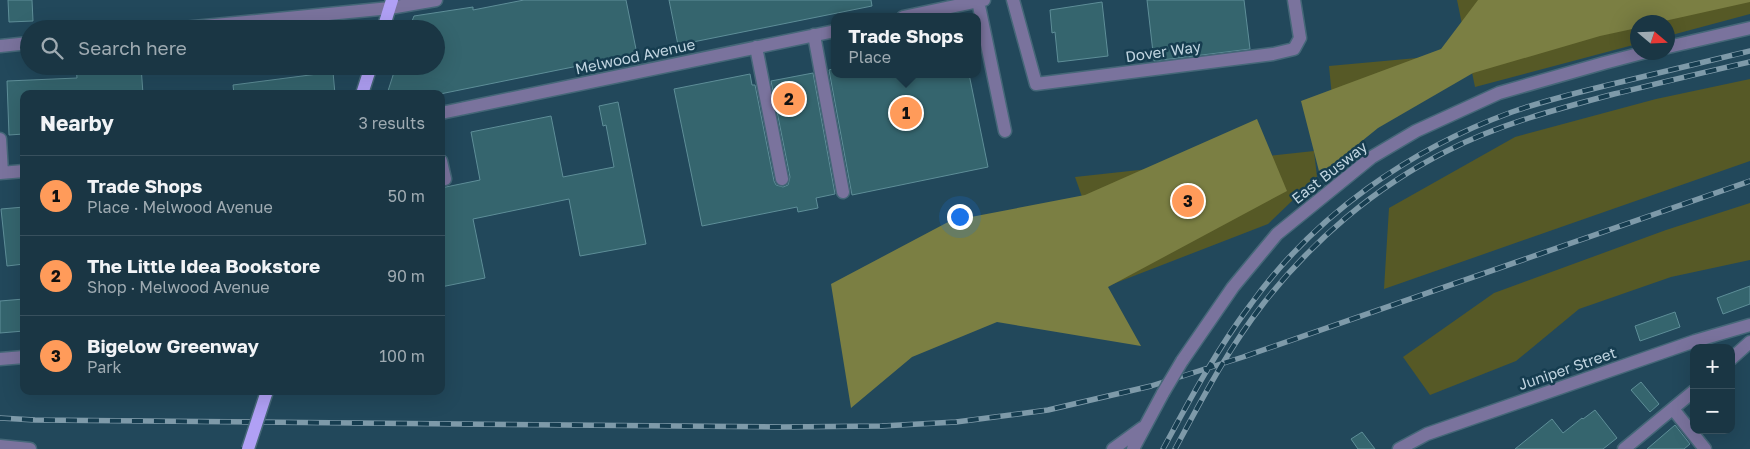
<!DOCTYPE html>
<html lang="en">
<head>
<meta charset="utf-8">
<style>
  :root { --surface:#1a3644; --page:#27414f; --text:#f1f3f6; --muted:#9fabb2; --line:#38505d; --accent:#ff9b5a }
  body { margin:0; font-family:"Golos Text",sans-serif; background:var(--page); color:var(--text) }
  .controls { position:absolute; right:15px; bottom:15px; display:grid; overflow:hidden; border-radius:10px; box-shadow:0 5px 20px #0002 }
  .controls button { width:45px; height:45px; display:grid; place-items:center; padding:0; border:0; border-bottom:1px solid var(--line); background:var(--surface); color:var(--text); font:25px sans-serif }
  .compass { position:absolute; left:1630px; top:15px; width:45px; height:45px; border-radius:50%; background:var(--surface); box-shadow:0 5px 20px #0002; rotate:109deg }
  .you { position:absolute; left:959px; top:216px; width:18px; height:18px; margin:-12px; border:4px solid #fff; border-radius:50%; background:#1a73e8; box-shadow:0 0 0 8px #1a73e833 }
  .badge { display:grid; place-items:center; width:32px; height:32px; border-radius:50%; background:var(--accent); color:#111; font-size:16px; font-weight:700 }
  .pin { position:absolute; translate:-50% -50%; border:2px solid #fff; box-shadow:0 1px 5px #0006 }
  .popup { position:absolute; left:831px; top:13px; width:150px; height:65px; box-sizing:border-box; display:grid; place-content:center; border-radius:10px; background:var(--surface); filter:drop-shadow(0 1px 4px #0005); font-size:16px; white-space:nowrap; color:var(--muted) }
  .popup b { font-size:19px; color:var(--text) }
  .popup::after { content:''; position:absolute; left:50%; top:100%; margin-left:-10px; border:10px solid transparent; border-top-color:var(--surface) }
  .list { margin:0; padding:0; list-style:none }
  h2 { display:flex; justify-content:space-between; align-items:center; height:65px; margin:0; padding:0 20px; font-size:21px }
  h2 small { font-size:16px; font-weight:400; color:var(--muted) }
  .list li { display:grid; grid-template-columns:32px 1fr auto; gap:15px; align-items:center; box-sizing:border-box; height:80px; padding:0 20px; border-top:1px solid var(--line) }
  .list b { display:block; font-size:19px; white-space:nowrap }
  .list p { margin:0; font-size:16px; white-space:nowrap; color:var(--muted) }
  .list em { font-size:16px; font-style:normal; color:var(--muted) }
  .icon { flex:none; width:28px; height:28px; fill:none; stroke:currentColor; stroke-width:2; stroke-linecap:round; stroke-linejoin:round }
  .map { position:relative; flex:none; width:1750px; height:449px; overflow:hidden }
  .search { position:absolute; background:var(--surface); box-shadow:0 5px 20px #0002; left:20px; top:20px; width:425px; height:55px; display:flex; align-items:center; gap:12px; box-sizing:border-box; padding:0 18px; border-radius:28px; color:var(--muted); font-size:19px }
  .panel { position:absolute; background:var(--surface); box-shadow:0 5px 20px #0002; left:20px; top:90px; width:425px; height:305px; border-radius:10px }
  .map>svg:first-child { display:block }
  .green { fill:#565926 }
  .forest { fill:#7b7f43 }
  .building { fill:#35656e; stroke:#5e8e98 }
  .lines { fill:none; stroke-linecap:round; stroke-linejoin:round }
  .minor-casing { stroke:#456778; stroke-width:15 }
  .major-casing { stroke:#456778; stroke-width:15 }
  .minor { stroke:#7a739d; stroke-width:12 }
  .major { stroke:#b0a0f5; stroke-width:12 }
  .rail-casing { stroke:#7e9aa9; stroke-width:5.5 }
  .rail { stroke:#163d50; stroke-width:4; stroke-dasharray:11; stroke-linecap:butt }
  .minor-bridge-casing { stroke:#456778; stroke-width:15; stroke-linecap:butt }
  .major-bridge-casing { stroke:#456778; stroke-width:15; stroke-linecap:butt }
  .minor-bridge { stroke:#7a739d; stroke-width:12 }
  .major-bridge { stroke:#b0a0f5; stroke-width:12 }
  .labels { text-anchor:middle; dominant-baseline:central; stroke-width:5; stroke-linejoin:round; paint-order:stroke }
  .street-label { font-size:15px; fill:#c1d5e1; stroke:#163d50 }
</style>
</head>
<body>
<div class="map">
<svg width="1750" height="449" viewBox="0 0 1750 449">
  <rect width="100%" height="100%" fill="#22485b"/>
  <!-- green -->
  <path class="green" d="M1457,0H1750V14L1668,36V22H1638L1637,44L1475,87Z
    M1439,56L1335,128L1329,66Z
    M1750,79V161L1384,289L1389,208L1515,137L1656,99Z
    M1314,151L1317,177L1268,224L1113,284L1075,177Z
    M1750,203V260L1671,277L1579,309L1516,361L1430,395L1403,357L1494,293L1666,230Z"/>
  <!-- forest -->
  <path class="forest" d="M1478,0H1750V2L1660,22H1638L1637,28L1600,36L1473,73L1378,128L1320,175L1301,101L1441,49Z
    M1257,119L1287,191L1108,287L1141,346L997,322L912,357L851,408L831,284L950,221L1085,195Z"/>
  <!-- building -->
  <path class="building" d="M8,0H32L33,21L9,22Z
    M524,0H626L637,54L440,94H387L396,66H436V29H409L414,16L473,7V10Z
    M669,0H871L872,6L678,45Z
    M1147,0H1244L1250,49L1154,61Z
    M1102,2L1108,56L1058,62L1055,32L1052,33L1050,10Z
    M76,66H141L143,94H24V134L9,135L7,81L77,78Z
    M835,68V74H969L988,167L852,195L829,70Z
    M333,72L335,94H234L233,85Z
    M813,73L835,194L816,198L818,208L798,212L797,207L702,226L674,89L750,74L752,85H755L774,181L776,185L783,187L788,185L790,177L771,81Z
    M618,102L646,244L580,256L569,199L473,219L485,278L441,287V188L480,180L471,132L551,116L563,177L614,167L606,125L603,126L599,106Z
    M24,207V264L7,266L1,209Z
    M1750,286V304L1723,314L1717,298Z
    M24,299V331L0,333V301Z
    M1675,312L1680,327L1640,341L1635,326Z
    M1641,382L1659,404L1650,412L1631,390Z
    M1595,410L1617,438L1603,449H1515L1552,419L1563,433L1582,418L1583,419Z
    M1675,425L1690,444L1684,449H1647Z
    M1362,432L1375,449H1358L1351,439Z"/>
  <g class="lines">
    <defs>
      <path id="minor" d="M1013,0L1036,84L1273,54L1294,49L1300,38L1294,0
        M978,1L1005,131
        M903,17L984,0
        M173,29L390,8L436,0
        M814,35L843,192
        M0,46L29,43
        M756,47L782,179
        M1668,47L1750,28
        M441,113L835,31
        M0,139L2,173
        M441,161L445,179L441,180
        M0,173L24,171
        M0,359L24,357
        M1731,359L1750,342
        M1182,361L1233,287L1277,234L1372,157L1416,131L1499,93L1604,63L1646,52
        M1673,409L1705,449
        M0,446L30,449
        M1113,449L1142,428
        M1133,449L1163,393
        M1399,449L1427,434L1695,341L1750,325
        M1624,449L1694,391"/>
      <path id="major" d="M383,29L392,0
        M362,94L371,66"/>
    </defs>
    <!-- minor casing -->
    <use href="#minor" class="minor-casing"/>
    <!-- major casing -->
    <use href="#major" class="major-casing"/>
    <!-- minor -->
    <use href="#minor" class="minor"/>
    <!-- major -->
    <use href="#major" class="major"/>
    <defs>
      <path id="rail" d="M0,418L35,420L781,427L882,426L956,422L1048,410L1151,386L1243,357L1750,181
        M1163,449C1190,399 1217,349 1251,304C1315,215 1410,149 1512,112C1549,99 1587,90 1625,81C1667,71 1708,61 1750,51
        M1175,449C1202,399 1228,349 1263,304C1312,241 1375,187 1447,151C1500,124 1557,109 1614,94C1660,83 1705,72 1750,62"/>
    </defs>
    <!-- rail casing -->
    <use href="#rail" class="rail-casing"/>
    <!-- rail -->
    <use href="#rail" class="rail"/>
    <defs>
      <path id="minor-bridge" d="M1163,393L1182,361"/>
      <path id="major-bridge" d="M248,449L267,391"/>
    </defs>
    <!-- minor-bridge casing -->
    <use href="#minor-bridge" class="minor-bridge-casing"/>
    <!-- major-bridge casing -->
    <use href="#major-bridge" class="major-bridge-casing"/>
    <!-- minor-bridge -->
    <use href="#minor-bridge" class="minor-bridge"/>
    <!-- major-bridge -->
    <use href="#major-bridge" class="major-bridge"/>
  </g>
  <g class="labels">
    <!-- street labels -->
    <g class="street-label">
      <text transform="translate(1163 51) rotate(-8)">Dover Way</text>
      <text transform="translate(635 56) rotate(-12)">Melwood Avenue</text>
      <text transform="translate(1329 172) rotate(-38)">East Busway</text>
      <text transform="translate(1567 368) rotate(-19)">Juniper Street</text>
    </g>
  </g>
</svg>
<div class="controls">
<button>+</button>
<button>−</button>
</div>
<svg class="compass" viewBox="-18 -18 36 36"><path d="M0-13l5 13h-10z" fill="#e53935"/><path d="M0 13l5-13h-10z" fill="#9fabb2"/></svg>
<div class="you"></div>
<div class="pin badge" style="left:906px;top:113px">1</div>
<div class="popup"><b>Trade Shops</b>Place</div>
<div class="pin badge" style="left:789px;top:99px">2</div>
<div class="pin badge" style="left:1188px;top:201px">3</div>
<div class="search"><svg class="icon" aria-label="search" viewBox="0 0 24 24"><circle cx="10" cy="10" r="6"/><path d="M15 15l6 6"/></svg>Search here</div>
<section class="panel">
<h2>Nearby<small>3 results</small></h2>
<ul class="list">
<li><span class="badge">1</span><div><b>Trade Shops</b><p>Place · Melwood Avenue</p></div><em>50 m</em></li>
<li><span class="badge">2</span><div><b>The Little Idea Bookstore</b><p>Shop · Melwood Avenue</p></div><em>90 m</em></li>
<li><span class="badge">3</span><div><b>Bigelow Greenway</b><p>Park</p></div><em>100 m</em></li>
</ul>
</section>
</div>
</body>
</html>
